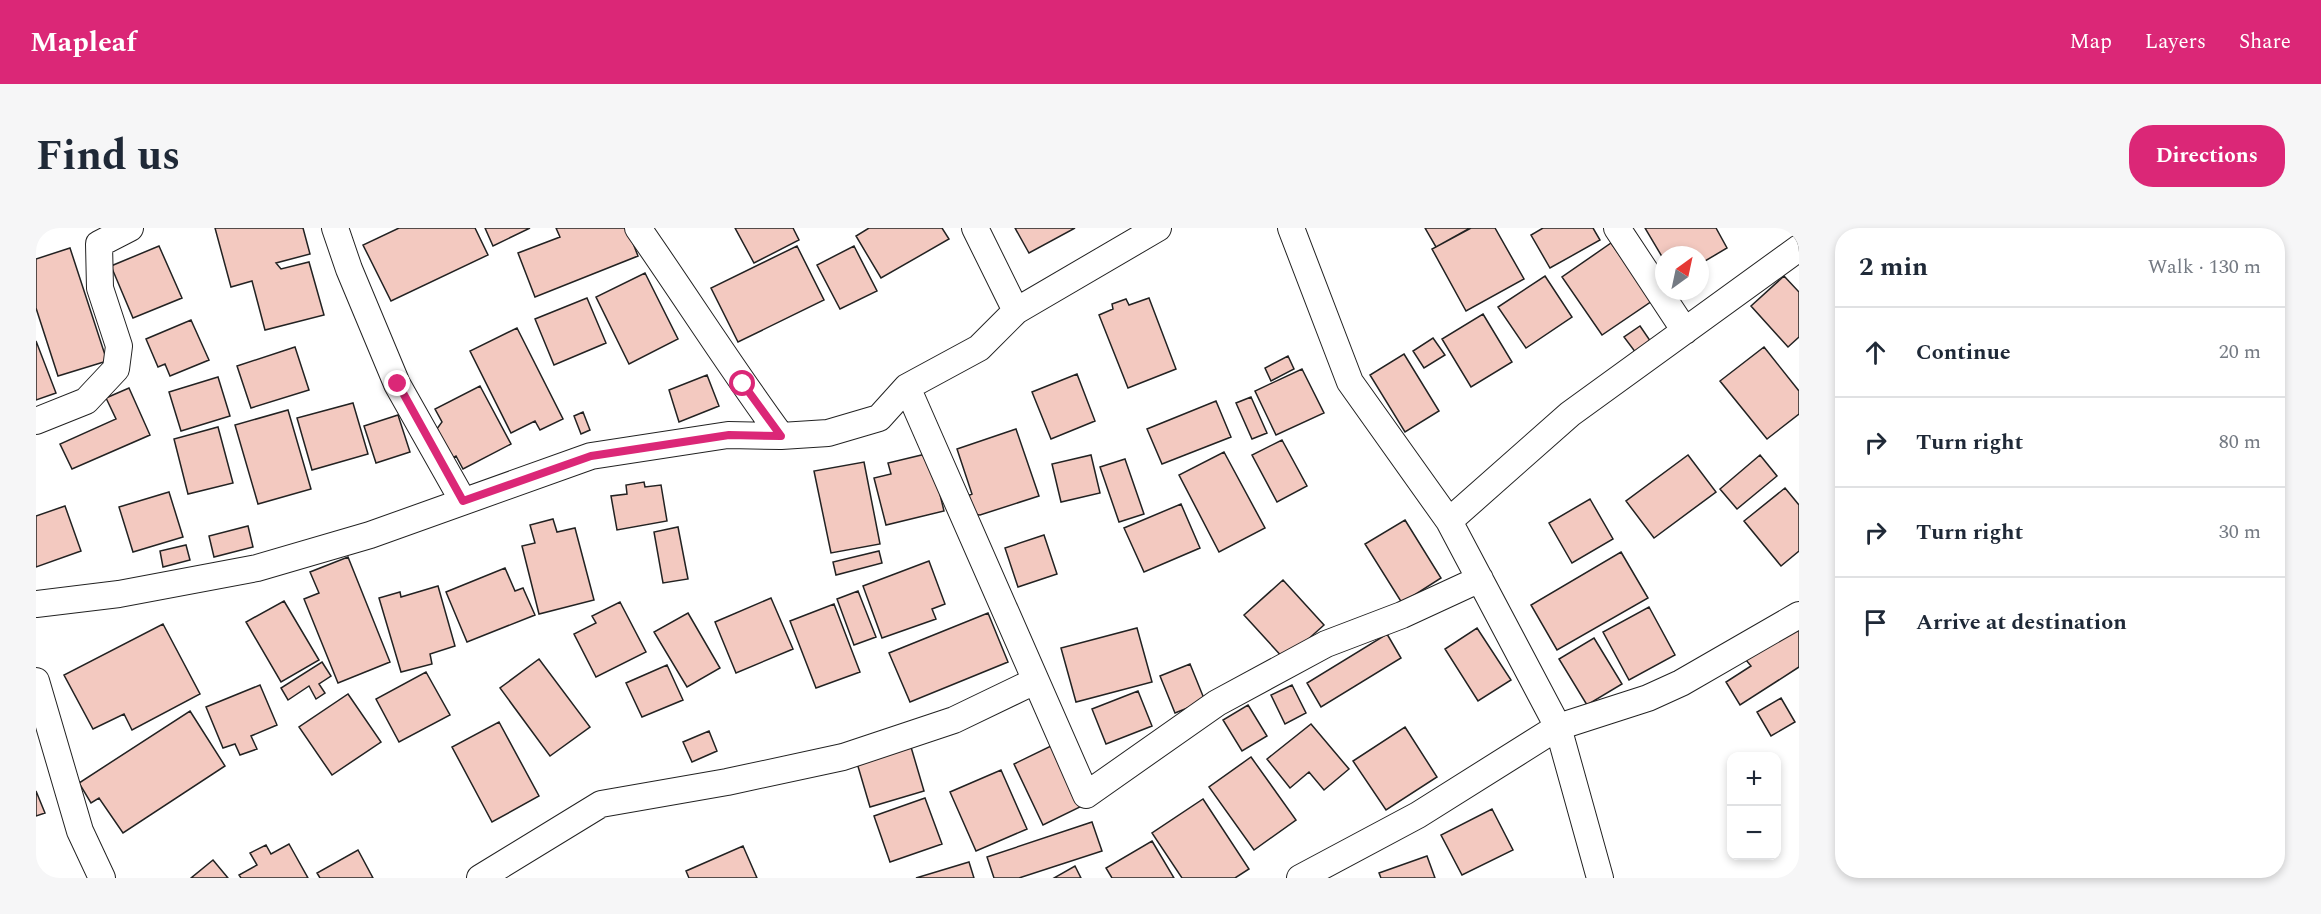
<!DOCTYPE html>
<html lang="en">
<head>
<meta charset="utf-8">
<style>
  :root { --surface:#fff; --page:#f6f6f7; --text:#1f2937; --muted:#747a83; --line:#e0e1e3; --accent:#db2777 }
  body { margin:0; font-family:Spectral,serif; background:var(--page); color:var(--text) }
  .controls { position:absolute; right:18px; bottom:18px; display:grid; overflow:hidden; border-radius:12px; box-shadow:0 3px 9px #0003 }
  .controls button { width:54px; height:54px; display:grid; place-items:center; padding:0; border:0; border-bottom:2px solid var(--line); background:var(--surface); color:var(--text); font:30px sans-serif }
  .compass { position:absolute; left:1619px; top:18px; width:54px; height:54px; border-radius:50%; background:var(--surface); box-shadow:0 3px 9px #0003; rotate:33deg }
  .stop { position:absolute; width:18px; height:18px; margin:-14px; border:4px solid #db2777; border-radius:50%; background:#fff }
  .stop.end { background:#db2777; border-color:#fff; box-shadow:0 2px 6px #0008 }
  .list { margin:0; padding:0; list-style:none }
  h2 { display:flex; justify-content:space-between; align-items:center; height:78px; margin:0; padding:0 24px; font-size:26px }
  h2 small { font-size:20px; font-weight:400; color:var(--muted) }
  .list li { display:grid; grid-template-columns:39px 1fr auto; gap:18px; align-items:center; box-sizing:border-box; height:90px; padding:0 24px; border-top:2px solid var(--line) }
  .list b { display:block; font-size:22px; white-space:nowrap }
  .list em { font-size:20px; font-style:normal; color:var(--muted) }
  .icon { flex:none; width:33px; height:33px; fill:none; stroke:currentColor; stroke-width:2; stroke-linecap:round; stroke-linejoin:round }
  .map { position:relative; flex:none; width:1763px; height:650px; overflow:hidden; border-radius:24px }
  header { display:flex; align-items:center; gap:36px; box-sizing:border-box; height:84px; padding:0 30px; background:var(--accent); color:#fff }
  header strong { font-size:28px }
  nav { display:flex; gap:33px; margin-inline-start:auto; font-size:21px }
  .intro { display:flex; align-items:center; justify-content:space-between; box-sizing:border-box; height:144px; padding:0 36px }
  h1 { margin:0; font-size:42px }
  .button { padding:15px 27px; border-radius:24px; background:var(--accent); color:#fff; font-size:21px; font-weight:700 }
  main { display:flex; gap:36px; padding:0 36px }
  aside { flex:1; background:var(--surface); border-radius:24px; box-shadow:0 3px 9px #0003 }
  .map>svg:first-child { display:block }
  .building { fill:#f3c9c0; stroke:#222; stroke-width:1.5 }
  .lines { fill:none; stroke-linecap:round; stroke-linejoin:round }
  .minor-casing { stroke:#222; stroke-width:28 }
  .minor { stroke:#fff; stroke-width:26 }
  .route { stroke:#db2777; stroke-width:8 }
</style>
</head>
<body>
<header>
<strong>Mapleaf</strong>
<nav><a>Map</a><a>Layers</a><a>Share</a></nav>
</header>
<div class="intro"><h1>Find us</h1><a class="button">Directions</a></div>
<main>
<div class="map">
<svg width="1763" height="650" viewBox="0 0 1763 650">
  <rect width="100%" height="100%" fill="#fff"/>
  <!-- building -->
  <path class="building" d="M179,0H267L274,26L240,35L245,41L273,34L288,87L229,102L216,53L195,59Z
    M363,0H439L452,27L355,73L327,17Z
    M449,0H494L457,18Z
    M520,0H591L602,28L499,69L482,25L524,9Z
    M699,0H757L763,12L718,35Z
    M833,0H906L913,11L845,50L820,8Z
    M979,0H1039L993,25Z
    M1389,0H1434L1400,19Z
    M1435,0H1459L1488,51L1430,83L1396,21Z
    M1507,0H1557L1564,12L1514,40L1495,7Z
    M1609,0H1680L1691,20L1664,36V27H1628V32Z
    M1575,15L1616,73L1566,107L1526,49Z
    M123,18L146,70L97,90L75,38Z
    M761,18L788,72L702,114L675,60Z
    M818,18L841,63L804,81L781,37Z
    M34,20L71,133L22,148L0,80V31Z
    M609,45L642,111L593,136L560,69Z
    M1509,48L1536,89L1490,120L1462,79Z
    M1748,48L1763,64V109L1752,119L1715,78Z
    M551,70L570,115L518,137L499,91Z
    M1113,70L1140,141L1092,160L1063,87L1077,81L1076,76L1090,71L1093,77Z
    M1447,86L1476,134L1435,159L1406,111Z
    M155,92L173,132L134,148L129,136L122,139L110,111Z
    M1604,98L1615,114L1600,125L1588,109Z
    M481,100L527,191L504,202L499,193L475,205L434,123Z
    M1397,110L1409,127L1388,140L1377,123Z
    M0,113L20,165L0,172Z
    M259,119L273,162L215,180L201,138Z
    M1728,119L1763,163V186L1731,211L1684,153Z
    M1368,126L1403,183L1369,204L1334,147Z
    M1252,128L1258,141L1235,153L1229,140Z
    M1266,141L1288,185L1240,207L1219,163Z
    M1041,146L1059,193L1015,211L996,164Z
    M671,147L683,178L643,194L633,162Z
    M182,149L194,188L145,203L133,164Z
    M444,158L475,216L427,241L420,228L415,231L400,202L406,194L399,181Z
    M93,160L114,207L36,241L24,216L80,191L70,170Z
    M1215,169L1231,205L1216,211L1200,175Z
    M1180,173L1195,209L1126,236L1111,201Z
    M317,175L332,226L276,242L261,190Z
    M252,182L275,261L222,276L199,197Z
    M547,184L554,202L545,206L538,188Z
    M362,187L374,224L340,235L328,198Z
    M182,199L197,255L152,266L138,211Z
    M980,201L1003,268L944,287L935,286L929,269L936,266L921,221Z
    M1246,212L1271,258L1241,274L1216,227Z
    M1188,224L1229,300L1183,324L1143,247Z
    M894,225L908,283L850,297L838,250L855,246L852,235Z
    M1055,227L1064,265L1025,274L1016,236Z
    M1652,227L1680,264L1618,310L1590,273Z
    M1724,227L1741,248L1701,281L1684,261Z
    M1089,231L1108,286L1083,294L1064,239Z
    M828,234L844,316L795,325L778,243Z
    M608,254L609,259L625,257L631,293L581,302L575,268L591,266L590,257Z
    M1749,260L1763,277V323L1745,338L1708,293Z
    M133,264L147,309L97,324L83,279Z
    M1554,271L1577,311L1536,335L1513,295Z
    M1145,276L1164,320L1108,344L1088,300Z
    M29,278L45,323L0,339V288Z
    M517,291L521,304L539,300L558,372L503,386L486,318L499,315L494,297Z
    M1369,292L1405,350L1366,375L1329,316Z
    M212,298L217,319L178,329L173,308Z
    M642,299L652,351L627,355L618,304Z
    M1008,307L1021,346L982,359L969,320Z
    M150,317L154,332L127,339L124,323Z
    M843,323L846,335L800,347L797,334Z
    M1585,324L1612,370L1521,422L1495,377Z
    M312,329L354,434L302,455L268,371L283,365L274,344Z
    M893,333L909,376L896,381L900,391L846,410L827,358Z
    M469,340L479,363L487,360L499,387L431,414L410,364Z
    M1247,352L1288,397L1249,432L1208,387Z
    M402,358L419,418L394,426L396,436L365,444L343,370L364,364L365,369Z
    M822,363L840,409L818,417L801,371Z
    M735,370L757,421L700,445L679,394Z
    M248,373L283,432L245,454L210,394Z
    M584,374L610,424L560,449L538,406L560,395L556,388Z
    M798,376L824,444L780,460L754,393Z
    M1613,379L1639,427L1593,452L1567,404Z
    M652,385L684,440L651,459L618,404Z
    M952,385L972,434L874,474L853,425Z
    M127,396L164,466L96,502L88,486L57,501L28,447Z
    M1763,399V439L1704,477L1690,454L1715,438L1710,432Z
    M1101,400L1116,454L1040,474L1025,420Z
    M1441,400L1475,452L1442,473L1409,421Z
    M1351,406L1365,430L1285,479L1271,455Z
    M1558,410L1586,456L1551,477L1523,431Z
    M503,431L554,499L514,528L464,460Z
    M286,434L295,448L283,456L289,465L280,471L273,458L252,472L245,460Z
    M1154,436L1169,473L1139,485L1124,448Z
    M631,437L647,472L606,489L590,455Z
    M390,444L414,487L363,514L340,471Z
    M224,457L241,497L215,508L221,521L204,527L199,516L187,520L170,479Z
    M1256,457L1270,485L1249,496L1235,467Z
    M1102,463L1116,498L1070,516L1056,481Z
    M312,466L345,514L296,547L263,499Z
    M1745,470L1759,494L1735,508L1721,484Z
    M1212,477L1231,508L1206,523L1187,492Z
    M154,483L189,538L87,605L63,570L55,575L43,555Z
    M463,494L503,568L456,594L416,519Z
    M1275,496L1313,541L1288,562L1273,544L1254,560L1231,531Z
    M1369,499L1401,549L1350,582L1317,533Z
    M673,503L681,523L656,534L647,514Z
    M1017,517L1046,578L1007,597L978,536Z
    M875,519L888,563L834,579L821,535Z
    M1215,529L1260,592L1218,622L1173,559Z
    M965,542L991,601L940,623L914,564Z
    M0,563L9,585L0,588Z
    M889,570L906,616L854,634L838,588Z
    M1167,571L1213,641L1199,650H1146L1116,605Z
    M1456,581L1477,622L1426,647L1405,607Z
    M1056,594L1066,623L983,650H958L951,629Z
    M1116,613L1138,650H1076L1070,640Z
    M253,616L272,650H205L203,647L221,637L214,625L230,617L235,626Z
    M707,618L721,650H653L650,643Z
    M322,622L337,650H284L281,645Z
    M1391,628L1399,650H1345L1343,645Z
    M177,632L192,650H155Z
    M933,634L938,650H880Z
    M1039,638L1045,650H1018Z"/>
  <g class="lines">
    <defs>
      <path id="minor" d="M299,0L313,41L361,156L427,273
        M602,0C650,69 695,140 745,208
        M939,0L980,83
        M1255,0L1314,154L1413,293L1522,499L1564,650
        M1581,0L1649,103
        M871,159L1050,567L1181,475L1290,416L1366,387L1444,351
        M0,193L50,173L80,141L83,118L64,60L63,16L94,0
        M1413,293L1534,186L1763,20
        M0,376L83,366L221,340L334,307L555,228L692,207L745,208L792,205L843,190L871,159L943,120L980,83L1122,0
        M0,453L44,603L66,650
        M444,650L565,576L691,554L807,529L918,492L999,453
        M1264,650L1382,587L1522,499L1612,470L1645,455L1763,387"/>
    </defs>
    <!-- minor casing -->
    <use href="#minor" class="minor-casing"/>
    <!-- minor -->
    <use href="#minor" class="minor"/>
  </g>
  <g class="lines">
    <!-- route -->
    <path class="route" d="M362,156L427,273L555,228L693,207L745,208L707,156"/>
  </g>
</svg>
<div class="controls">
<button>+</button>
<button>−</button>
</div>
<svg class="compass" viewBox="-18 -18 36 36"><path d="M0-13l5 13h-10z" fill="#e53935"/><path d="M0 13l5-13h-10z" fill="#747a83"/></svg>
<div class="stop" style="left:707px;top:156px"></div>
<div class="stop end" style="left:362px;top:156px"></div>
</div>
<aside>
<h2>2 min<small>Walk · 130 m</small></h2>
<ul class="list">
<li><svg class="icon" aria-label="ahead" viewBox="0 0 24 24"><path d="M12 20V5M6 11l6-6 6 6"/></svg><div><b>Continue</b></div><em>20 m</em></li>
<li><svg class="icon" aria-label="right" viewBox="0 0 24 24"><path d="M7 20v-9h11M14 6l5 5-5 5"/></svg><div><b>Turn right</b></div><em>80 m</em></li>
<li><svg class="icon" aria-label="right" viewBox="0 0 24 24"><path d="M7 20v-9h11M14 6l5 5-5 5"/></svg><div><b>Turn right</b></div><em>30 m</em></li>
<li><svg class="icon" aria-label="arrive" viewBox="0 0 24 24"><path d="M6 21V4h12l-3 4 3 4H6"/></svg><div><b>Arrive at destination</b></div></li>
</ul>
</aside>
</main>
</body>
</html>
